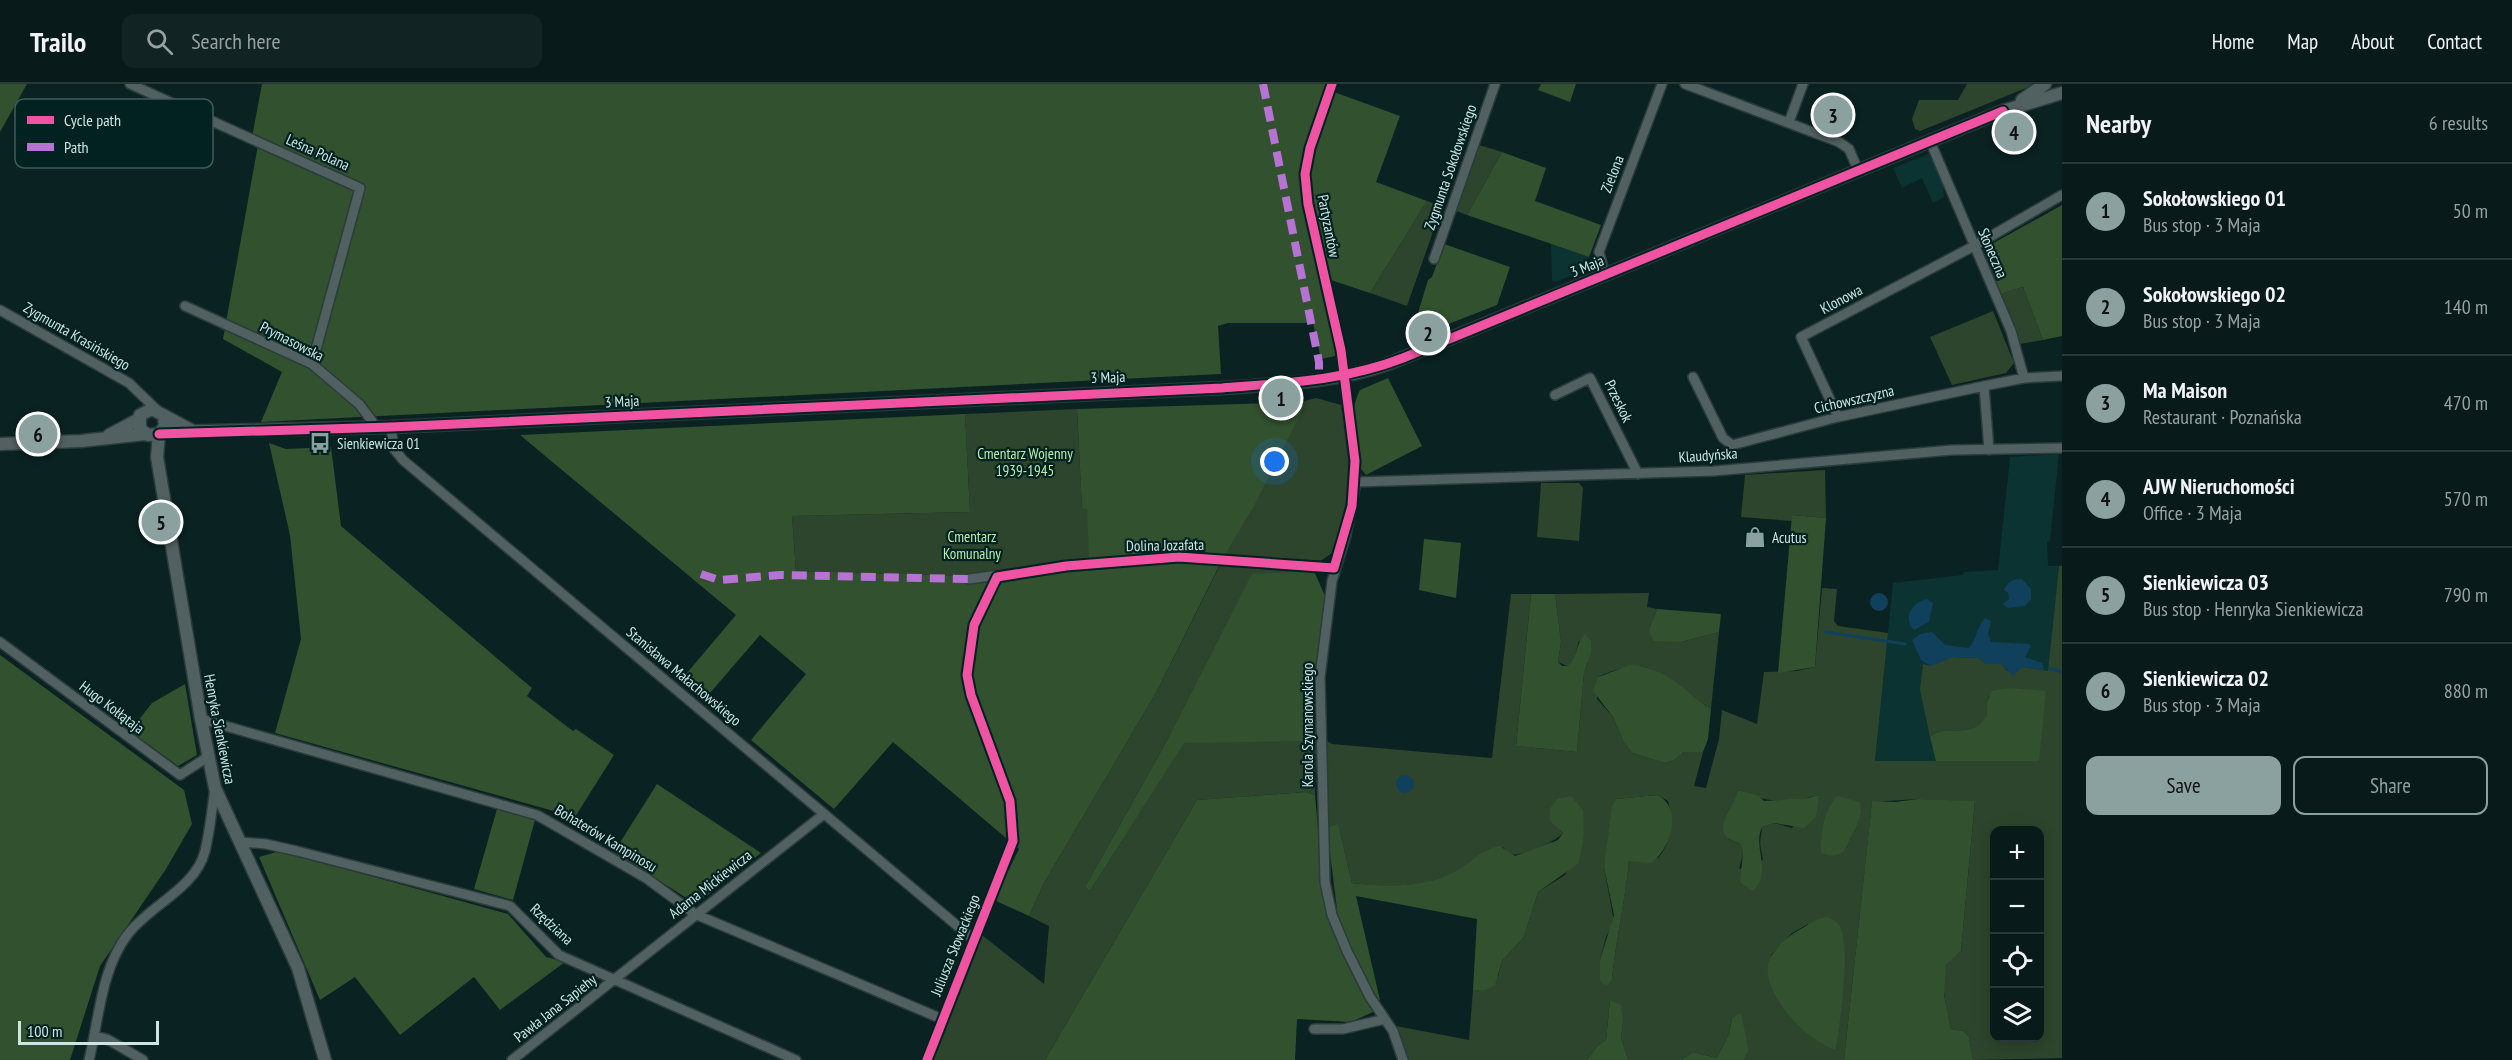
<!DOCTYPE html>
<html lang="en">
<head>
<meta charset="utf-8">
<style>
  :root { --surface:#081a1a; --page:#112323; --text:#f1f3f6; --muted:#98a1a2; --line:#293839; --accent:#8aa1a0 }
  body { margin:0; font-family:"PT Sans Narrow",sans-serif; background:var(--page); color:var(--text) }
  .controls { position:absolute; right:18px; bottom:18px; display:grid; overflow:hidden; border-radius:12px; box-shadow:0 3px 15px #0003 }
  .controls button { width:54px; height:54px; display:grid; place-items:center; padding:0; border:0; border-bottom:2px solid var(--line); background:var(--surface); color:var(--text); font:30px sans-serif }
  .scale { position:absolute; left:18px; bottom:15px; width:141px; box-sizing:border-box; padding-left:6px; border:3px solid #cfe5e4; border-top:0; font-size:16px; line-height:21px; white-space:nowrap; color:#cfe5e4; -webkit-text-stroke:4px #012220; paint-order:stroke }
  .you { position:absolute; left:1275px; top:378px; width:21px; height:21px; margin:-15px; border:4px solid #fff; border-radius:50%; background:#1a73e8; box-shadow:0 0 0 9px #1a73e833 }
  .badge { display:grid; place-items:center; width:39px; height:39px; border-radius:50%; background:var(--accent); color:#111; font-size:20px; font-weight:700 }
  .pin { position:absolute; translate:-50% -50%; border:3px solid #fff; box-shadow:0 2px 6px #0006 }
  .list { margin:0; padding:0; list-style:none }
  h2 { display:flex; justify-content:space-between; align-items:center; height:78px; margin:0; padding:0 24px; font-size:26px }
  h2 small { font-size:20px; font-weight:400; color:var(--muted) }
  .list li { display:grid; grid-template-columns:39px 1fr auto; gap:18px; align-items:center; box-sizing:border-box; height:96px; padding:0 24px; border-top:2px solid var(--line) }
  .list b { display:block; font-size:22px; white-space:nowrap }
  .list p { margin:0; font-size:20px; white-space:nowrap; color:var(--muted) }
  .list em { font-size:20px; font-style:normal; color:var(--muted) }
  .actions { display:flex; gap:12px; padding:18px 24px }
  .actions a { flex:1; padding:14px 0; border:2px solid var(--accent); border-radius:12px; text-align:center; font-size:21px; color:var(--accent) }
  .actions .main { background:var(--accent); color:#111 }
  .icon { flex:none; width:33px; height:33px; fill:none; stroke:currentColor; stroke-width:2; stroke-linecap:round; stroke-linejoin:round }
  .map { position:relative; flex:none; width:2062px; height:976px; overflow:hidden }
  header { display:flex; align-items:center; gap:36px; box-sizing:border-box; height:84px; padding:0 30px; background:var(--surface); border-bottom:2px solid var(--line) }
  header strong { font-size:28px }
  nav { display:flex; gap:33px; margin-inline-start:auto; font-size:21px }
  .search { width:420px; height:54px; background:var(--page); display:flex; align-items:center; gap:15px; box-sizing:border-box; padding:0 21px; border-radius:12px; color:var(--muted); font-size:22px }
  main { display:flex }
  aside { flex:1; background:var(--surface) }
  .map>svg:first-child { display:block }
  .built { fill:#0b3332 }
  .green { fill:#2d452c; fill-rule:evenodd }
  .forest { fill:#31512f }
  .water { fill:#11405c }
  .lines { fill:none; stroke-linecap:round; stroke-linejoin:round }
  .stream { stroke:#11405c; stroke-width:3 }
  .minor-casing { stroke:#2c3b3b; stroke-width:12 }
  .tertiary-casing { stroke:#2c3b3b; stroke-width:15 }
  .minor { stroke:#516060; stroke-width:9 }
  .tertiary { stroke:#516060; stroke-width:12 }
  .quiet { stroke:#b673d3; stroke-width:8; stroke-dasharray:15 8; stroke-linecap:butt }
  .cycleway-casing { stroke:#012220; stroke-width:13 }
  .cycleway { stroke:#f153a3; stroke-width:9 }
  .labels { text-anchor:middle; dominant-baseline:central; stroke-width:4.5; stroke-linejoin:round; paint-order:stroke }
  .street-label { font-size:15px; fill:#cfe5e4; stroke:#012220 }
  .poi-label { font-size:15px; fill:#cfe5e4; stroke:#012220; text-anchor:start }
  .park-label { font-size:15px; fill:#b8efae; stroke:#012220 }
  .key { fill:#012220; stroke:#3f5c5b; stroke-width:1.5 }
  .key-label { font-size:16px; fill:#cfe5e4 }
</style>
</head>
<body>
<header>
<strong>Trailo</strong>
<div class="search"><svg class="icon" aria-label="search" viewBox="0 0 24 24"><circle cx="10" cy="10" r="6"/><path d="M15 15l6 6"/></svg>Search here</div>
<nav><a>Home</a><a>Map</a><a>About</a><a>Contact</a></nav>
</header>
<main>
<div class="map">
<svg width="2062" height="976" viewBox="0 0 2062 976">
  <rect width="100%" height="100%" fill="#0a2222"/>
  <!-- built -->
  <path class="built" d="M1931,69L1946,103L1943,104L1944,113L1933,119L1922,94L1902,104L1893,84Z
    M1551,160L1589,173L1585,186L1555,198L1552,196Z
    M2059,370L2050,457L2047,458L2048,482H2059L2039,677H1875L1893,499L1963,491L1964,488L1998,486L2010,373Z"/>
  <!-- green -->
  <path class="green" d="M1967,0H2036L1920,47L1915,45L1912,35L1919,16H1958Z
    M1479,61L1502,68L1467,131L1456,127Z
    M1427,117L1442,122L1407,222L1370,209Z
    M2023,203L2043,256L2020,260L2001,210Z
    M1993,227L2014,279L2006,289L1952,301L1930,253Z
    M1316,314L1341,321L1351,383L1350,400L1335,467L1319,478L1226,470L1223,474H1089L974,492L796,487L792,432L970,428L965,330L1077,325L1082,424L1305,321L1300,318Z
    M1825,386L1826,434L1793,431L1792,437L1741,433L1745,391Z
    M1541,399H1579L1583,404L1579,457L1537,453Z
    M1220,481L1314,487L1169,653L1085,803L1090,807L1184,658L1316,657L1315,711L1306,708L1197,716L1045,976H933L982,851L1044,900L1049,842L1029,832L1044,799L1157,607Z
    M2059,482H2062V974L1973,976L1969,953L1963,947L1951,945C1948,929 1938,895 1947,880C1950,875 1957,871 1961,867L1975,718L1918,715L1872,718L1844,976H1744L1749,967L1732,934L1729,950L1717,974L1693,968L1681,976H1628L1621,953L1623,939L1610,916L1606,956L1597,962L1587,976H1407L1396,942L1469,956L1473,906H1486L1498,892L1502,877L1524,853L1538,808L1565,791L1584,751L1551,737L1563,749C1557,757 1519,774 1509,770L1503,763C1484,771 1467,782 1449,791C1419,804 1383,803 1352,799L1338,741L1327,744V657L1332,660L1492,674L1511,510H1531L1516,662L1577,668L1584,588L1588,579L1579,556L1574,577L1567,582L1558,578L1561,558L1555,510L1649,509L1647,523L1657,525L1649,545L1681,558L1719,548L1711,625C1667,597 1655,566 1598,593L1597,615L1613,633L1624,659L1632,669L1665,679L1673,677L1684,668H1703L1694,702L1706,704L1719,655L1722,626L1757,640L1764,588L1797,587L1815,583L1822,504L1837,505L1834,537L1838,542L1888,549L1875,677H2039L1988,612L1987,631C1971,658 1948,638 1930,653L1920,606L1923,580L1931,582L1952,573L1979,574L1987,580H2002L2007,587L2022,583L2048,587ZM1739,706C1770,720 1786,719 1819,711L1792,744L1774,739L1762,743L1760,760L1763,776L1739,785L1743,770L1741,761L1729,755L1727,731L1737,717ZM1657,711L1668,717C1674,737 1672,758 1658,774L1629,777C1625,817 1616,855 1612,895L1600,896V876L1606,853L1614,838L1604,783L1616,715ZM1994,746H2040V954H1994ZM1808,840L1843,872L1844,888L1836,966L1771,871L1792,849Z"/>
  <!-- forest -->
  <path class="forest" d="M0,0H27L0,48Z
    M262,0H1328L1303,78L1340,271L1321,275L1313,239H1228L1218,242L1221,290L261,338L282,288L223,255L258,61L252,53Z
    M1541,0H1576L1570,18L1538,6Z
    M1334,8L1400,32L1376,98L1427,117L1370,209L1328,195L1312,124L1309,78Z
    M1502,68L1546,84L1535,117L1601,141L1589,173L1467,131Z
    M2062,121V252L2043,256L2023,203L2001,210L1985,170L1990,161Z
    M1444,160L1510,183L1497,221L1410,255L1428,196L1432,193Z
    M1388,294L1422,362L1366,391L1361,385C1356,358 1347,331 1360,306Z
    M1300,318L1305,321L1255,420L1223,474L1157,607L1044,799L1029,832L994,816L1019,765L893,658L834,725L751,656L806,590L760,551L704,616L681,596L736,531L520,351L965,330L970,428L792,432L796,487L974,492L1089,473L1087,425L1082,424L1077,325Z
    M269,359L286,365L331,363L341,442L532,604L527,612L573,647L576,645L614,671L575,733L275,649L301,555L290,451Z
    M1792,431L1826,434L1815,583L1778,589Z
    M1424,455L1461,459L1456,514L1419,506Z
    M1314,487L1325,512L1317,597L1316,657L1184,659L1090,807L1085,803L1169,653L1252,490Z
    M1531,510H1555L1561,558L1558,578L1562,582H1567C1579,573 1575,560 1585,550L1591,557V569L1584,589L1577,668L1516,662Z
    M1657,525L1721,530L1719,548L1681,558L1653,557L1649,545Z
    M0,571L184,706L192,740L166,785L100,882L70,976H0Z
    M1630,581C1670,584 1680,605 1711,625L1708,655L1703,668H1684L1673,677L1665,679L1632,669L1624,659L1613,633L1593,607L1598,593Z
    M185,600L197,671L178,682L130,647L152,619Z
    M2009,604L2046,607L2039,677H1936L1930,653C1947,638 1971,658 1987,631V619L1991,607Z
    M657,700L761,769L696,820L614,768Z
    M1738,706L1759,712L1764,717L1808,714L1819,711L1816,733L1804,744L1774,739L1762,743C1752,764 1774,789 1752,807L1740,798L1743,770L1741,761C1737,758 1732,757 1728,754C1713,743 1736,720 1738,706Z
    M1306,708L1315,711L1324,814L1375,927L1351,938L1297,935L1295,976H1045L1197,716Z
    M1657,711C1684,724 1671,765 1651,779L1629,777C1625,818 1616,855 1612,895L1608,901L1603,900L1600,896V876L1614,831L1604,783L1612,722L1616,715Z
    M1571,712L1583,726L1584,751L1579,779L1538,808L1524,853L1502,877L1495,901L1486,906H1473L1477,835L1356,812L1380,916L1374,914L1338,834L1327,744L1338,740L1352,799C1385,803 1426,804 1456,787C1472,778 1482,765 1500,762L1515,772L1558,756L1563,749L1550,737V725L1557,715Z
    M1837,712L1860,718L1861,728L1857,741L1844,767C1837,772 1829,774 1821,768C1821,748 1823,728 1837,712Z
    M1918,715L1975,717L1961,867L1946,881L1944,911L1951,945L1963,947L1969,953L1973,976H1844L1872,717L1895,718Z
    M497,725L535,736L513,816L474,805Z
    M280,767L508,830L546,873L565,878L500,926L474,893L400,951L355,893L320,916L259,773Z
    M1828,833C1834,836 1839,838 1841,845C1850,870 1840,937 1836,966C1807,957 1763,912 1768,880C1771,867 1788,852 1799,846C1809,841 1815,834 1828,833Z
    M1610,916L1621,921L1623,939L1621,953L1628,976H1587L1597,962L1606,956Z
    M1741,929L1749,967L1744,976H1681L1693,968L1717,974L1729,950L1732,934Z"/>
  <!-- water -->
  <path class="water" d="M2022,495L2031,505V515L2025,522L2008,524L2003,520L2009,515L2008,509L2004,506C2007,498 2013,495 2022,495Z
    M1870 518a9 9 0 1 1 18 0a9 9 0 1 1-18 0Z
    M1927,515L1933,519L1929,538L1914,546C1902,534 1912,518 1927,515Z
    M1985,534L1991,537L1988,550L1991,558L2029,560L2031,562L2025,573L2042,579L2044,586L2022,583L2013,592L2002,580H1987L1979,574L1952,573L1931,582L1921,576L1912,556L1920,550L1932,548L1945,561L1969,564C1977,555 1976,544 1985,534Z
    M1396 700a9 9 0 1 1 18 0a9 9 0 1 1-18 0Z"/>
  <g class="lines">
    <!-- stream -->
    <path class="stream" d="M1826,548L1905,560
      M2049,584L2062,588"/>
    <defs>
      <path id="minor" d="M130,0L360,104L312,280
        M1332,0L1310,64L1305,90L1308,120L1341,266L1356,398L1346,451L1332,497L1320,593L1325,798L1332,831L1347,867L1370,913L1393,947L1403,976
        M1685,0L1839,58L1849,65L1858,86
        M1789,38L1803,0
        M1930,57L2011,247L2024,294
        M1434,175L1495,0
        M1605,191L1599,168L1662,0
        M185,222L312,280L359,320L372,337
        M0,226L129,299L156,325
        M1693,293L1723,354L1732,361L1838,333L1984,302L2024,294L2062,292
        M1984,302L1989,366
        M1555,311L1590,294L1638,390
        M1838,333L1801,253L1974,162L2062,111
        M391,343L394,365L403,376L973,855
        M1356,398L1714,387L1952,366L2062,364
        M969,495L1066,482L1179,473L1334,484
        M0,558L180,691L209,672
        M201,635L537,731L646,794L695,830L942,935
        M240,758L266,760L297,767L510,822L559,871L796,976
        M1314,945H1343L1385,935
        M95,952L107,955L143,976
        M89,976C99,935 101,885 128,850C150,821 196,804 205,767C210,747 212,724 215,704
        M512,976L824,730
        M927,976L1013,757"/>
      <path id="tertiary" d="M2022,16L2045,0
        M164,332L165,342L159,350L148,351L140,345V331L152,325L191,346
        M161,348L391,343L1222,304C1278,300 1334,299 1388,280L2003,27L2062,9
        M159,350L157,373L201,635L215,704L298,884L325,976
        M109,351L139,335
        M0,360L81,357L145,350"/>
    </defs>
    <!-- minor casing -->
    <use href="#minor" class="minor-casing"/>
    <!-- tertiary casing -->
    <use href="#tertiary" class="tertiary-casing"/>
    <!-- minor -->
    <use href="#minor" class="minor"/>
    <!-- tertiary -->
    <use href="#tertiary" class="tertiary"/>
    <!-- quiet -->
    <path class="quiet" d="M1263,0L1319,278V297
      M701,490L719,496L780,491L969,495"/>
    <defs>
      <path id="cycleway" d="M159,350L391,343L1222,304C1284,299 1344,297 1403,274L2003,27
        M927,976L1013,757L1010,717L971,611L967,591L974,541L997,493L1066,482L1179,473L1334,484L1352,422L1355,377L1341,266L1308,120L1305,90L1310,64L1332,0"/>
    </defs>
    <!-- cycleway casing -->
    <use href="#cycleway" class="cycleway-casing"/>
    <!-- cycleway -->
    <use href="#cycleway" class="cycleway"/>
  </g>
  <!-- icons -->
  <defs>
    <symbol id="bus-bare" viewBox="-9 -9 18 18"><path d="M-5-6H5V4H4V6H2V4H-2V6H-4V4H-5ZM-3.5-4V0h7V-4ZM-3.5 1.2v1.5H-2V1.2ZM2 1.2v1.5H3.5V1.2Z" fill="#8aa1a0" stroke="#012220" stroke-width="2.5" paint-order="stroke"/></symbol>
    <symbol id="shop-bare" viewBox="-9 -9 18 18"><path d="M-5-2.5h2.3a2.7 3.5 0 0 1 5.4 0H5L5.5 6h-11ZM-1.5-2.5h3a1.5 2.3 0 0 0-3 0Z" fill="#8aa1a0" stroke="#012220" stroke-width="2.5" paint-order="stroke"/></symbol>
  </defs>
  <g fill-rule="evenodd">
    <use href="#bus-bare" x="305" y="344" width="30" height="30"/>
    <use href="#shop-bare" x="1740" y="438" width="30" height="30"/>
  </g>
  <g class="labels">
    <!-- street labels -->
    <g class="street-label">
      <text transform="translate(318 68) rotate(24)">Leśna Polana</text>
      <text transform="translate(1450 83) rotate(-71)">Zygmunta Sokołowskiego</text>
      <text transform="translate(1612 90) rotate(-69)">Zielona</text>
      <text transform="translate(1329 142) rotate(79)">Partyzantów</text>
      <text transform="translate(1993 169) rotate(67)">Słoneczna</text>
      <text transform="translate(1587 182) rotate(-22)">3 Maja</text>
      <text transform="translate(1841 215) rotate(-28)">Klonowa</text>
      <text transform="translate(77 252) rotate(30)">Zygmunta Krasińskiego</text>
      <text transform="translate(292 257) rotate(27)">Prymasowska</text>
      <text transform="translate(1108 293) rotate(-2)">3 Maja</text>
      <text transform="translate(1854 315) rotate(-13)">Cichowszczyzna</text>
      <text transform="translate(622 317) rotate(-3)">3 Maja</text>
      <text transform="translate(1619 317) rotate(64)">Przeskok</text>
      <text transform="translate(1708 371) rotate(-4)">Klaudyńska</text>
      <text transform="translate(1165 461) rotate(-1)">Dolina Jozafata</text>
      <text transform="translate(684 592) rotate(40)">Stanisława Małachowskiego</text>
      <text transform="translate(112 623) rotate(37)">Hugo Kołłątaja</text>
      <text transform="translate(1307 641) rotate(-90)">Karola Szymanowskiego</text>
      <text transform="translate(220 645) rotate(79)">Henryka Sienkiewicza</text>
      <text transform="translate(606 754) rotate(31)">Bohaterów Kampinosu</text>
      <text transform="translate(710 800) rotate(-38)">Adama Mickiewicza</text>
      <text transform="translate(552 840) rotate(43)">Rzędziana</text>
      <text transform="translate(955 861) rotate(-68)">Juliusza Słowackiego</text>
      <text transform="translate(555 924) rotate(-38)">Pawła Jana Sapiehy</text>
    </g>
    <!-- poi labels -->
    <g class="poi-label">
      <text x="337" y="359">Sienkiewicza 01</text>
      <text x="1772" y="453">Acutus</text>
    </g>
    <!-- park labels -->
    <g class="park-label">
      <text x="1025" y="369">Cmentarz Wojenny<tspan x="1025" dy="17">1939-1945</tspan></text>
      <text x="972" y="452">Cmentarz<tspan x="972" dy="17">Komunalny</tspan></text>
    </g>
  </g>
  <!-- legend -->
  <rect x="15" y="15" width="198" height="69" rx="9" class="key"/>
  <rect x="27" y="32" width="27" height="8" fill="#f153a3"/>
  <rect x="27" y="59" width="27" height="8" fill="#b673d3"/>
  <g class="key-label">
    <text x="64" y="42">Cycle path</text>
    <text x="64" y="69">Path</text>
  </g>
</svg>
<div class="controls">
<button>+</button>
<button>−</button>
<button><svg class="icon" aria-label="locate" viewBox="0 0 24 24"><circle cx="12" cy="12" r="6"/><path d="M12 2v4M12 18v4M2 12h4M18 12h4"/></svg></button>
<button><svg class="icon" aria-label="layers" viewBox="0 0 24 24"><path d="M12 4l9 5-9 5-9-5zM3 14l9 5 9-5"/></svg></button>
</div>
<div class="scale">100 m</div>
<div class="you"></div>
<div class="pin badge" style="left:1281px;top:314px">1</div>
<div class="pin badge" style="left:1428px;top:249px">2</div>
<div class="pin badge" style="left:1833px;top:31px">3</div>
<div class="pin badge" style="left:2014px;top:48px">4</div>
<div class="pin badge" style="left:161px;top:438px">5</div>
<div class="pin badge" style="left:38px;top:350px">6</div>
</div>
<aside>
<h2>Nearby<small>6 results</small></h2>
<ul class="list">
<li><span class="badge">1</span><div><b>Sokołowskiego 01</b><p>Bus stop · 3 Maja</p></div><em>50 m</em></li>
<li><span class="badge">2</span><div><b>Sokołowskiego 02</b><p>Bus stop · 3 Maja</p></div><em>140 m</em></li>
<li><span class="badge">3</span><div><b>Ma Maison</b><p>Restaurant · Poznańska</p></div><em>470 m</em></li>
<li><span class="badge">4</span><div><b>AJW Nieruchomości</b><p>Office · 3 Maja</p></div><em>570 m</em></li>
<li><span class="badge">5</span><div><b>Sienkiewicza 03</b><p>Bus stop · Henryka Sienkiewicza</p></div><em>790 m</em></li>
<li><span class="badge">6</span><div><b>Sienkiewicza 02</b><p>Bus stop · 3 Maja</p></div><em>880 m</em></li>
</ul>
<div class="actions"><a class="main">Save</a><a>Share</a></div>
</aside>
</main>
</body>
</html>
